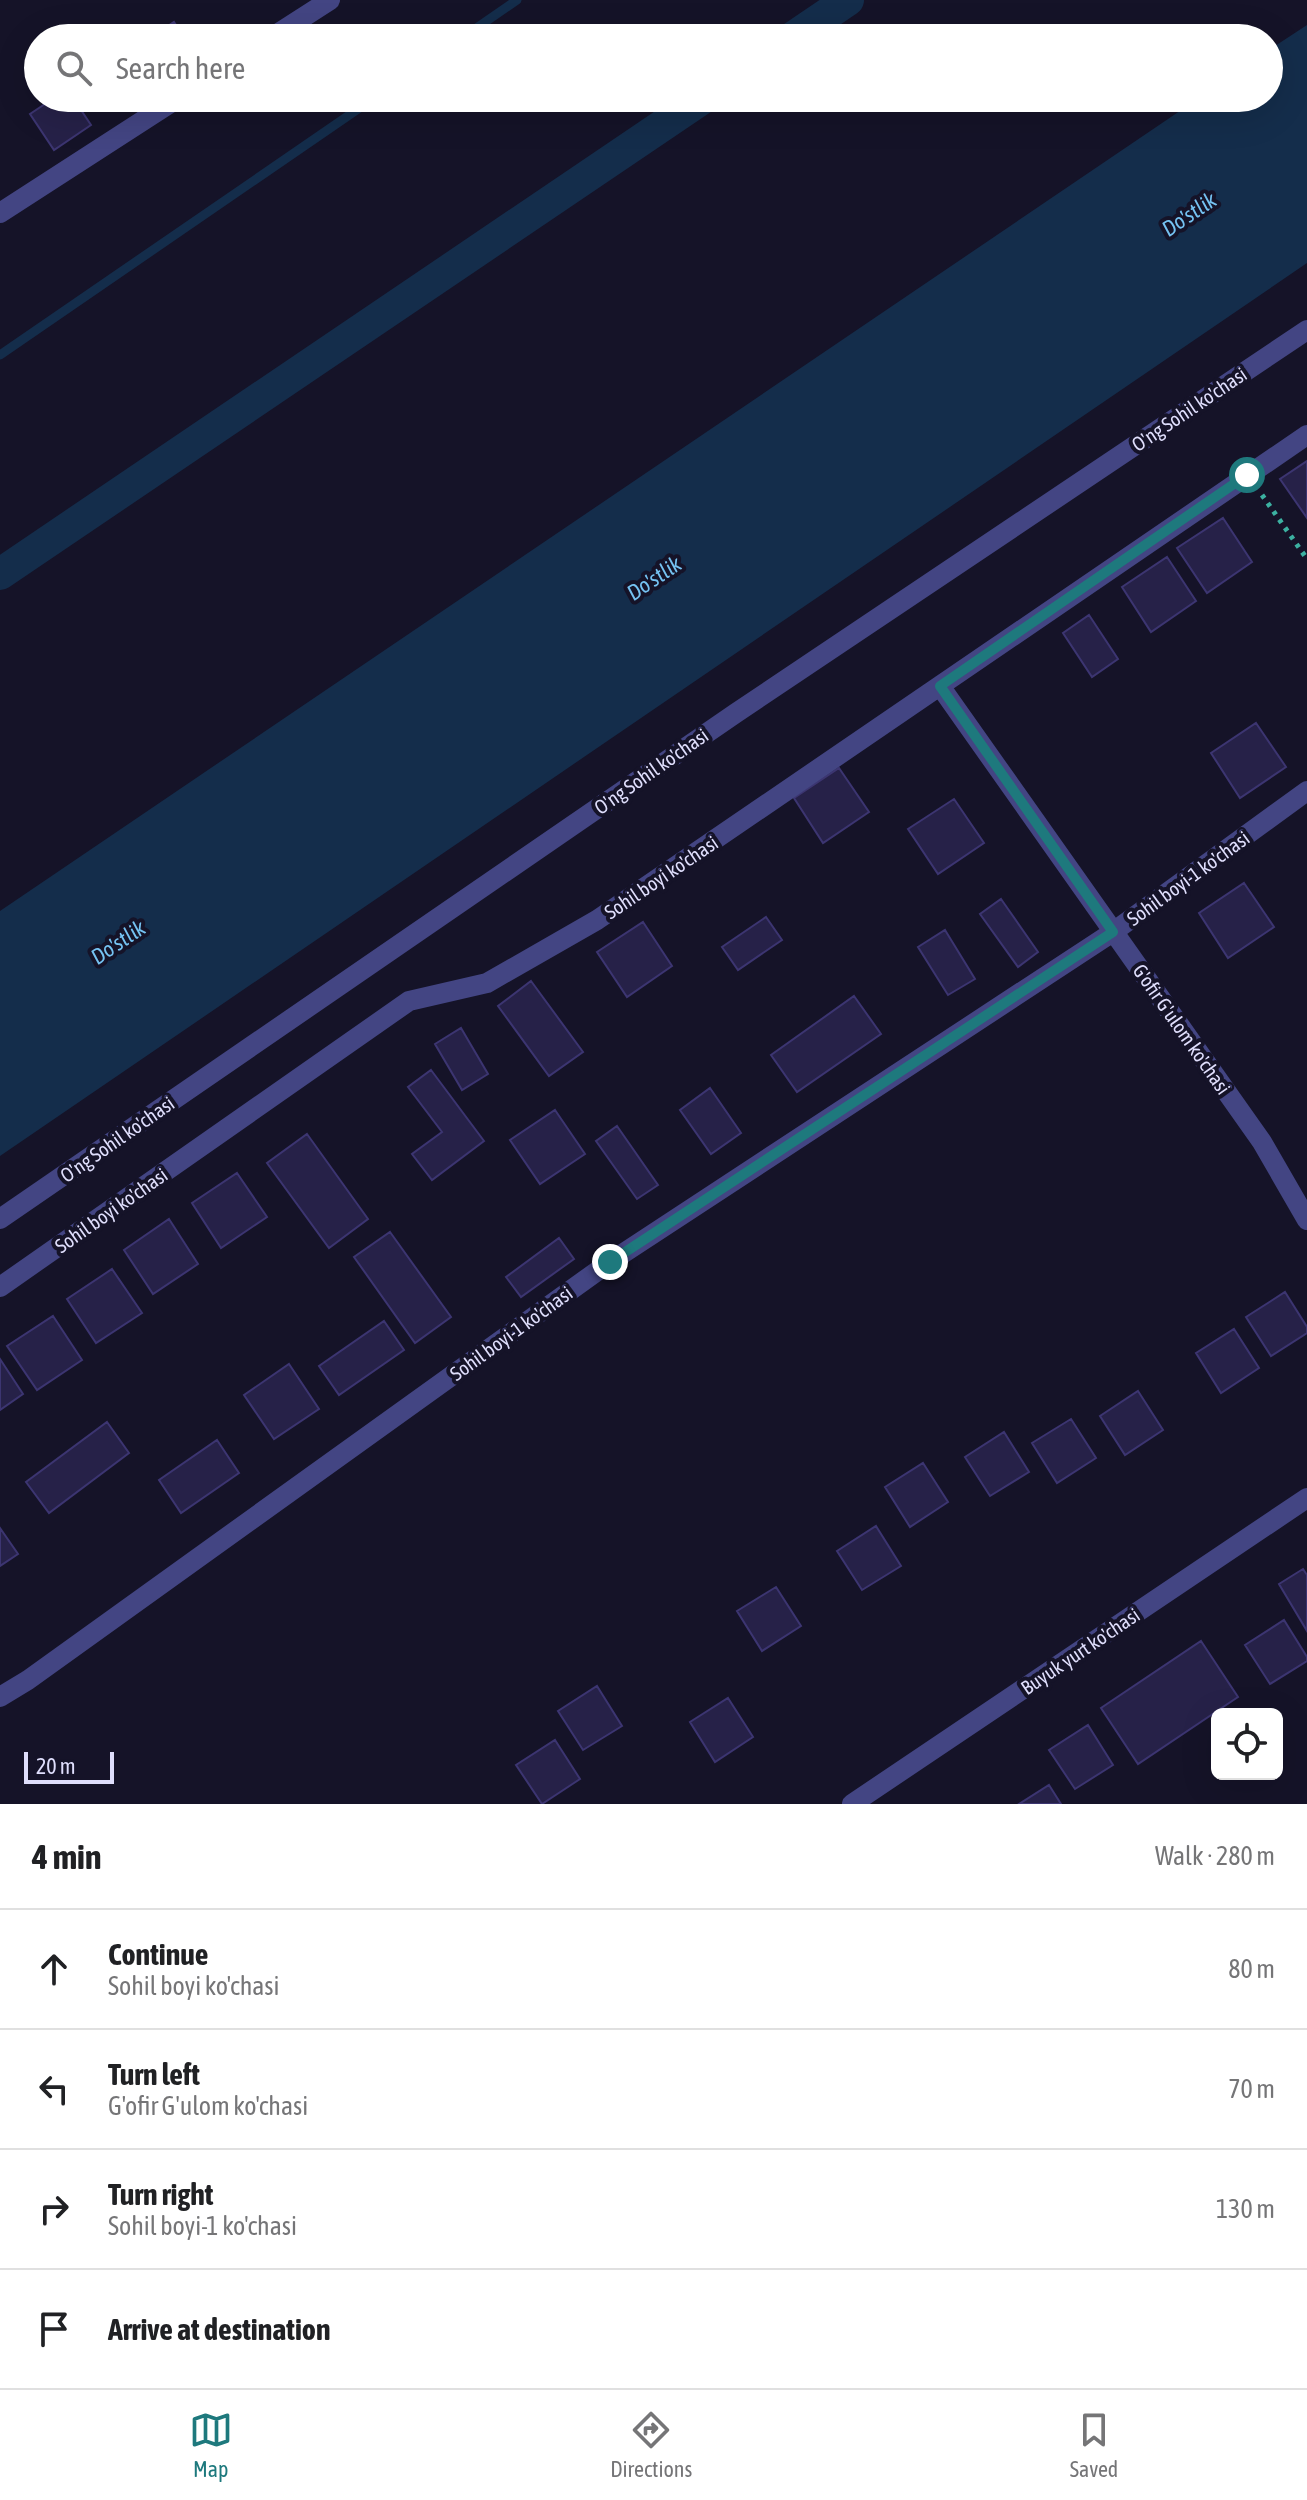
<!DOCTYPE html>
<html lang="en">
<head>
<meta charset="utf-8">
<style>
  :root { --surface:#fff; --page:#f2f2f2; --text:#202124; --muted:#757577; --line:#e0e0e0; --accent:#1e797d }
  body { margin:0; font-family:"Asap Condensed",sans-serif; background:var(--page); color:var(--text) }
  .controls { position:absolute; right:24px; bottom:24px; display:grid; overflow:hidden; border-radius:12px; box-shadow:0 8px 32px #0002 }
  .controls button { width:72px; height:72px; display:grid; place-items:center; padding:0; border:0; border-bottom:2px solid var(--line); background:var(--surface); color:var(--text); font:40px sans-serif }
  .scale { position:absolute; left:24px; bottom:20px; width:90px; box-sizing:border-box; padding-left:8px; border:4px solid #dfdefc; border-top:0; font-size:22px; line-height:28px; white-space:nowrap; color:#dfdefc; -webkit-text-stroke:6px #151328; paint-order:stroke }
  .stop { position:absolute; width:24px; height:24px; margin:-18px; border:6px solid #1e797d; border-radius:50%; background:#fff }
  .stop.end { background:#1e797d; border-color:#fff; box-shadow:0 2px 8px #0008 }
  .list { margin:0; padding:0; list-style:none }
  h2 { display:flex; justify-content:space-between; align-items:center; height:104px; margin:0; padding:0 32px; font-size:34px }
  h2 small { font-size:26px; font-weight:400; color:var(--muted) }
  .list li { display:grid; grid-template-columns:52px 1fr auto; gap:24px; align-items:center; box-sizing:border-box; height:120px; padding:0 32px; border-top:2px solid var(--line) }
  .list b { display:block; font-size:30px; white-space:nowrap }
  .list p { margin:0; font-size:26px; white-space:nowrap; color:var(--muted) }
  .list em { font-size:26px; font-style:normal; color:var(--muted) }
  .icon { flex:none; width:44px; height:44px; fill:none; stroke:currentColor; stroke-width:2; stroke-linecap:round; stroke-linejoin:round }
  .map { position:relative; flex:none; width:1307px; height:1804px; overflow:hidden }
  .search { position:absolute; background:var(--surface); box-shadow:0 8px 32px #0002; left:24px; right:24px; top:24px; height:88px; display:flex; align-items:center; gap:20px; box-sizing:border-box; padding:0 28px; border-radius:44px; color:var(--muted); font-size:30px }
  .sheet { height:584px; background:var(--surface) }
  nav { display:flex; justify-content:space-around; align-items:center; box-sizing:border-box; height:112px; border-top:2px solid var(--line); background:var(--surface); font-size:22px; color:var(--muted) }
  nav a { display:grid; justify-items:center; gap:4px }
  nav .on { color:var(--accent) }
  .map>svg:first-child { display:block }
  .water { fill:#142d4b }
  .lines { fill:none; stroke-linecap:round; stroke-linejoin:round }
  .stream { stroke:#142d4b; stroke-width:9 }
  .canal { stroke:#142d4b; stroke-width:32 }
  .building { fill:#262148; stroke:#3c3571; stroke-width:2 }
  .path { stroke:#3cb1a1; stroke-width:5; stroke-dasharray:4 6; stroke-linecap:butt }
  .minor { stroke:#434583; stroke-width:20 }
  .route { stroke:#1e797d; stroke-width:10 }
  .labels { text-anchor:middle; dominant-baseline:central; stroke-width:8; stroke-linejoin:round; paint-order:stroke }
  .street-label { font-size:20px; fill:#dfdefc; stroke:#151328 }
  .water-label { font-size:22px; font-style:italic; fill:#75c2f2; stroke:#151328 }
</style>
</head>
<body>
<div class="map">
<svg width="1307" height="1804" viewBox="0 0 1307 1804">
  <rect width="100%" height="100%" fill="#151328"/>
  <!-- water -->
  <path class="water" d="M1307,25V263L0,1156V911L1199,98H1269V50Z"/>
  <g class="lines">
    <!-- stream -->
    <path class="stream" d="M462,38L517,0
      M0,355L374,98"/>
    <!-- canal -->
    <path class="canal" d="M792,38L848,0
      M0,574L703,98"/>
  </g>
  <!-- building -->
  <path class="building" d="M174,22L185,38H150Z
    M54,98H73L91,125L54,150L30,114Z
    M1307,461V518L1280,479Z
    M1223,518L1252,562L1207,593L1177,548Z
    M1167,557L1196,601L1151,632L1122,587Z
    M1089,615L1118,659L1092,677L1063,633Z
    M1256,723L1286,767L1240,798L1211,753Z
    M839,768L869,812L823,843L794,798Z
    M954,799L984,843L938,874L908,829Z
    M1244,883L1274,927L1228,958L1199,913Z
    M1001,899L1038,952L1018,967L980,914Z
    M766,917L782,940L738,970L722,947Z
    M643,922L672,966L627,997L597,952Z
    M945,930L975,979L948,995L918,947Z
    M531,981L583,1052L549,1076L498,1006Z
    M854,996L881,1034L797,1092L771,1055Z
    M461,1028L488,1074L462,1090L435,1044Z
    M431,1070L484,1141L432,1180L412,1154L442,1132L408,1087Z
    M710,1088L741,1133L711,1154L680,1110Z
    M555,1110L585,1154L540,1184L510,1140Z
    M617,1126L658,1185L637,1199L596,1141Z
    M307,1134L368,1219L329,1248L267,1163Z
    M237,1173L267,1217L221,1248L192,1203Z
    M169,1219L198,1264L153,1294L124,1250Z
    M390,1232L451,1317L415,1343L354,1257Z
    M559,1238L574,1259L521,1297L506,1277Z
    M112,1269L142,1313L96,1343L67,1299Z
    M1285,1292L1307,1327V1333L1271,1356L1246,1317Z
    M53,1316L82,1360L37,1390L7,1346Z
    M384,1321L404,1350L339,1395L319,1366Z
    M1234,1329L1259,1368L1221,1393L1196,1353Z
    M0,1359L23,1394L0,1410Z
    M289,1364L319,1409L274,1439L244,1395Z
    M1138,1391L1163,1430L1125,1455L1100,1416Z
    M1071,1419L1096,1458L1057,1483L1032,1443Z
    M107,1422L129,1453L49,1513L26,1482Z
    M1004,1432L1029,1472L990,1496L965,1457Z
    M217,1440L239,1473L181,1513L159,1480Z
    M923,1463L948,1502L910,1527L885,1487Z
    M876,1526L901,1566L862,1590L837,1551Z
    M0,1528L18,1554L0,1566Z
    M1303,1569L1307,1575V1631L1279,1584Z
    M776,1587L801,1626L762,1651L737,1611Z
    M1284,1620L1307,1657V1661L1270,1684L1245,1645Z
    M1201,1641L1238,1697L1138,1764L1101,1708Z
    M597,1686L622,1726L583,1750L558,1711Z
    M728,1698L753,1737L715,1762L690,1722Z
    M1088,1725L1113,1765L1075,1789L1049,1750Z
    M555,1740L580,1779L542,1804L516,1765Z
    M1049,1785L1061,1804H1019Z"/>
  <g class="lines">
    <!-- path -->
    <path class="path" d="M1262,495L1307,559"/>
    <!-- minor -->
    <path class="minor" d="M271,38L330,0
      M0,213L178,98
      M940,686L1262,1142L1307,1220
      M0,1219L736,713L1307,330
      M0,1287L409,1001L487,983L597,920L1307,435
      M0,1697L28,1680L610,1262L1113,932L1307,791
      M852,1804L1307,1498"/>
  </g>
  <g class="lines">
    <!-- route -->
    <path class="route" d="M610,1262L1113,932L940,686L1247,475"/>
  </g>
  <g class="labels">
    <!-- street labels -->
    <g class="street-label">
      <text transform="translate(1189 409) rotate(-34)">O'ng Sohil ko'chasi</text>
      <text transform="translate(651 771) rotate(-35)">O'ng Sohil ko'chasi</text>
      <text transform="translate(661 877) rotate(-34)">Sohil boyi ko'chasi</text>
      <text transform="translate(1188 878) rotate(-36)">Sohil boyi-1 ko'chasi</text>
      <text transform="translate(1182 1029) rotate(55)">G'ofir G'ulom ko'chasi</text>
      <text transform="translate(117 1139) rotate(-35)">O'ng Sohil ko'chasi</text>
      <text transform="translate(111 1210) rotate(-35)">Sohil boyi ko'chasi</text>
      <text transform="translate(511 1333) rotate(-36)">Sohil boyi-1 ko'chasi</text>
      <text transform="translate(1080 1651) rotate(-34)">Buyuk yurt ko'chasi</text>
    </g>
    <!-- water labels -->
    <g class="water-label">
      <text transform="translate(1189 214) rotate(-34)">Do'stlik</text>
      <text transform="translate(654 578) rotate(-34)">Do'stlik</text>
      <text transform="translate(118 942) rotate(-34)">Do'stlik</text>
    </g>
  </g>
</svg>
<div class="controls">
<button><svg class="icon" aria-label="locate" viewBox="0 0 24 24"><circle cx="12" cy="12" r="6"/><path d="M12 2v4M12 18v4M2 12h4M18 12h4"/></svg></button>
</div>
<div class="scale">20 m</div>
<div class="stop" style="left:1247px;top:475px"></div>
<div class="stop end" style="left:610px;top:1262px"></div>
<div class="search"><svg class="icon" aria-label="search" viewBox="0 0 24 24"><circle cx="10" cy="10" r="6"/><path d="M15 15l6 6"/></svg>Search here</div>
</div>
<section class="sheet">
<h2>4 min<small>Walk · 280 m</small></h2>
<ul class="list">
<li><svg class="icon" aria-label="ahead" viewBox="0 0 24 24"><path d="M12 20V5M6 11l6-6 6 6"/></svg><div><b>Continue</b><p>Sohil boyi ko'chasi</p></div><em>80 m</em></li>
<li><svg class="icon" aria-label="left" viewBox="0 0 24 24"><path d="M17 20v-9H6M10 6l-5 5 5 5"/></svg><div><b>Turn left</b><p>G'ofir G'ulom ko'chasi</p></div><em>70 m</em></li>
<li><svg class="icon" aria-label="right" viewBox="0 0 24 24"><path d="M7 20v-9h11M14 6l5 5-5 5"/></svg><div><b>Turn right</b><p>Sohil boyi-1 ko'chasi</p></div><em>130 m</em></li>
<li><svg class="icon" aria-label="arrive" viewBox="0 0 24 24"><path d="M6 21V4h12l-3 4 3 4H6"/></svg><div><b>Arrive at destination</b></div></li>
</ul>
</section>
<nav>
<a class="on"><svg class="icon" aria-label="map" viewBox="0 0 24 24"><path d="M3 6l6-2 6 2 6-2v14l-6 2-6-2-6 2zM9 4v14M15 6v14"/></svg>Map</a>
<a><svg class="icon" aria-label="directions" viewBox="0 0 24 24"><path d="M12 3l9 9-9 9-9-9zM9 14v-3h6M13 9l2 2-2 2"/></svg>Directions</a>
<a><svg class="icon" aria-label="saved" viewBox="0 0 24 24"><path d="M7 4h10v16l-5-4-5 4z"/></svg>Saved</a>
</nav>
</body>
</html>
